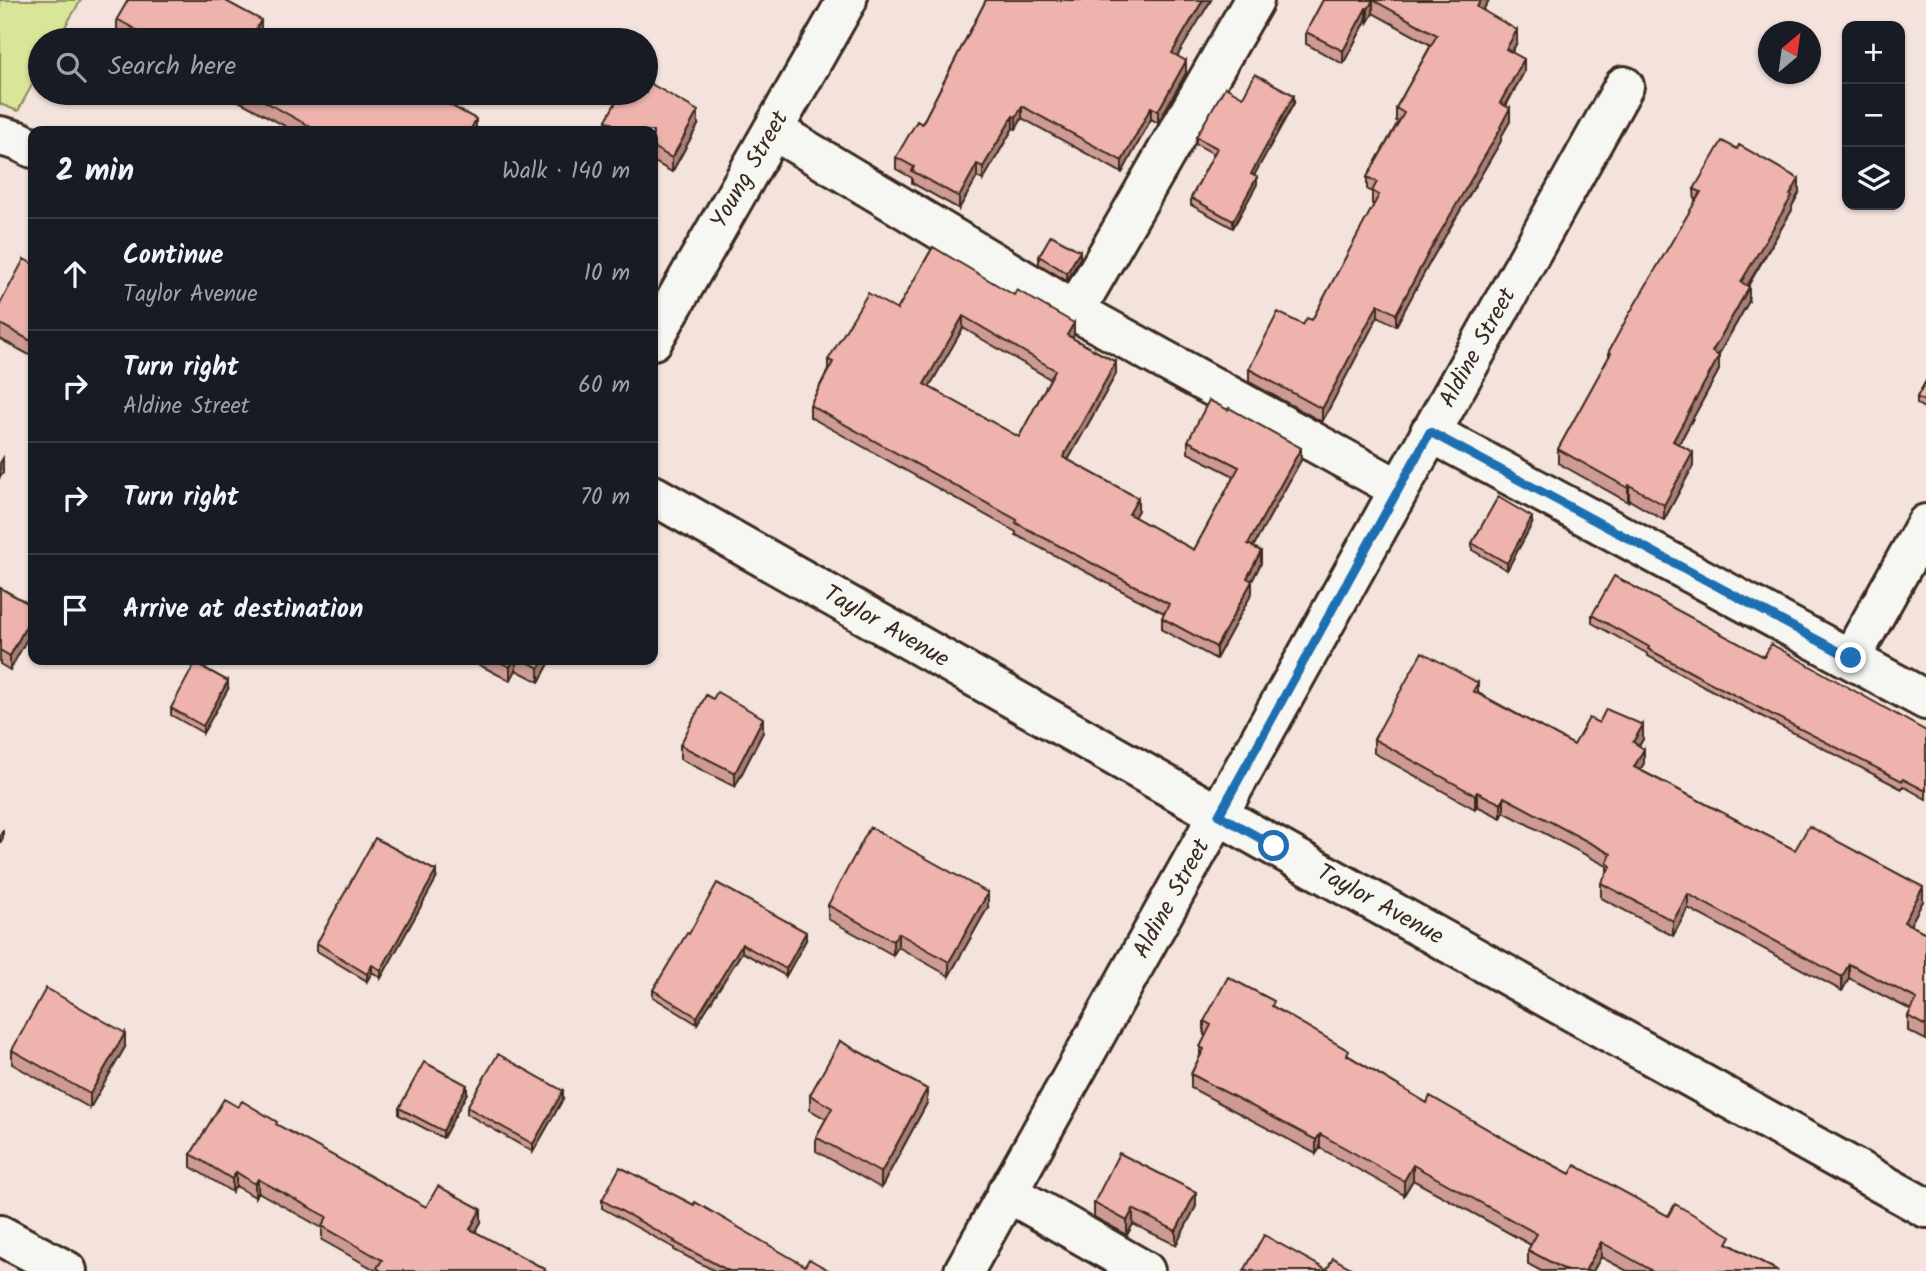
<!DOCTYPE html>
<html lang="en">
<head>
<meta charset="utf-8">
<style>
  :root { --surface:#171b24; --page:#242831; --text:#f1f3f6; --muted:#9ea1a6; --line:#363941 }
  body { margin:0; font-family:Kalam,sans-serif; background:var(--page); color:var(--text) }
  .controls { position:absolute; right:21px; top:21px; display:grid; overflow:hidden; border-radius:14px; box-shadow:0 2px 5px #0004 }
  .controls button { width:63px; height:63px; display:grid; place-items:center; padding:0; border:0; border-bottom:2px solid var(--line); background:var(--surface); color:var(--text); font:35px sans-serif }
  .compass { position:absolute; left:1758px; top:21px; width:63px; height:63px; border-radius:50%; background:var(--surface); box-shadow:0 2px 5px #0004; rotate:29deg }
  .stop { position:absolute; width:21px; height:21px; margin:-16px; border:5px solid #1f6fb2; border-radius:50%; background:#fff }
  .stop.end { background:#1f6fb2; border-color:#fff; box-shadow:0 2px 7px #0008 }
  .list { margin:0; padding:0; list-style:none }
  h2 { display:flex; justify-content:space-between; align-items:center; height:91px; margin:0; padding:0 28px; font-size:30px }
  h2 small { font-size:23px; font-weight:400; color:var(--muted) }
  .list li { display:grid; grid-template-columns:46px 1fr auto; gap:21px; align-items:center; box-sizing:border-box; height:112px; padding:0 28px; border-top:2px solid var(--line) }
  .list b { display:block; font-size:26px; white-space:nowrap }
  .list p { margin:0; font-size:23px; white-space:nowrap; color:var(--muted) }
  .list em { font-size:23px; font-style:normal; color:var(--muted) }
  .icon { flex:none; width:38px; height:38px; fill:none; stroke:currentColor; stroke-width:2; stroke-linecap:round; stroke-linejoin:round }
  .map { position:relative; flex:none; width:1926px; height:1271px; overflow:hidden }
  .search { position:absolute; background:var(--surface); box-shadow:0 2px 5px #0004; left:28px; top:28px; width:630px; height:77px; display:flex; align-items:center; gap:18px; box-sizing:border-box; padding:0 24px; border-radius:38px; color:var(--muted); font-size:26px }
  .panel { position:absolute; background:var(--surface); box-shadow:0 2px 5px #0004; left:28px; top:126px; width:630px; height:539px; border-radius:14px }
  .map>svg:first-child { display:block }
  .green { fill:#d9e699; stroke:#8a885c; stroke-width:2 }
  .lines { fill:none; stroke-linecap:round; stroke-linejoin:round }
  .minor-casing { stroke:#3b2a1e; stroke-width:44 }
  .minor { stroke:#f6f6f2; stroke-width:38 }
  .wall { fill:#cd9a94; stroke:#3b2a1e; stroke-width:2; fill-rule:evenodd }
  .shaded-wall { fill:#a77d78; stroke:#3b2a1e; stroke-width:2 }
  .building { fill:#eeb3ac; stroke:#3b2a1e; stroke-width:2; fill-rule:evenodd }
  .route { stroke:#1f6fb2; stroke-width:9 }
  .labels { text-anchor:middle; dominant-baseline:central; stroke-width:6; stroke-linejoin:round; paint-order:stroke }
  .street-label { font-size:24px; fill:#3b2a1e; stroke:#f6f6f2 }
</style>
</head>
<body>
<div class="map">
<svg width="1926" height="1271" viewBox="0 0 1926 1271">
  <rect width="100%" height="100%" fill="#f4e2dd"/>
  <filter id="ink" filterUnits="userSpaceOnUse"><feTurbulence type="fractalNoise" baseFrequency=".0143" numOctaves="2"/><feDisplacementMap in="SourceGraphic" scale="14" xChannelSelector="R" yChannelSelector="G"/><feConvolveMatrix kernelMatrix="1 2 1 2 8 2 1 2 1" color-interpolation-filters="sRGB"/></filter>
  <g filter="url(#ink)">
    <!-- green -->
    <path class="green" d="M0,0H81L57,40H40V70L18,111L0,104Z"/>
    <g class="lines">
      <defs>
        <path id="minor" d="M773,130L1075,311L1399,489
          M0,136L19,141L33,148
          M1075,311L1254,0
          M653,340L847,0
          M1430,432L1926,700
          M653,495L1265,841L1926,1208
          M1851,658L1926,524
          M1007,1192L1145,1271
          M0,1235L67,1271
          M964,1271L1624,86"/>
      </defs>
      <!-- minor casing -->
      <use href="#minor" class="minor-casing"/>
      <!-- minor -->
      <use href="#minor" class="minor"/>
    </g>
    <!-- wall -->
    <path class="wall" d="M986,0H1211L1177,56L1186,73L1158,123L1151,119L1122,173L1022,118L1016,129L1013,128L983,180L977,177L959,209L912,183V178L896,169V157L922,124Z
      M1323,0H1489L1483,10L1517,42L1512,52L1524,72L1506,106L1510,121L1501,137V141L1430,262L1396,326L1378,316L1322,422L1249,382V369L1303,325L1312,320L1374,205L1372,204V192L1367,189V177L1398,122L1396,121V108L1431,45L1373,13L1368,22L1366,21L1343,64L1306,44V32Z
      M117,19L261,34L272,40H129L117,33Z
      M224,93H428L476,131H294Z
      M1243,97L1294,103L1254,175L1257,184L1233,228L1191,205V198L1214,154L1196,144V137Z
      M606,120L698,125L672,172L653,161V131H606Z
      M1694,189L1799,193L1792,206V210L1748,286L1749,301L1718,356L1719,370L1679,444L1693,466L1664,520L1629,500L1628,502L1558,463V449L1609,357V351L1695,203Z
      M933,247L1074,335L1072,338L1116,374L1068,460L1138,510L1134,517L1194,550L1234,476L1188,453V441L1301,460L1253,547L1261,563L1252,581V593L1216,659L1162,630V618L1164,613L1016,535V532L810,417V405L828,370V360L897,310ZM963,328L1050,379L1019,437L929,387Z
      M1039,256L1080,258L1067,281L1039,264Z
      M33,264V357L0,339V304Z
      M1926,381V409L1917,404V397Z
      M1532,524L1507,570L1472,550V543Z
      M0,588L33,606L10,670L0,664Z
      M1592,615L1764,657L1926,731V799L1903,786L1902,789L1709,689L1648,656V654L1592,623Z
      M470,660H551L539,682L516,670L510,681Z
      M228,689L203,733L171,715V708Z
      M1478,693L1574,745L1599,723L1643,739L1639,746L1644,763L1640,770L1795,850L1923,901L1910,925L1926,933V1040L1908,1031V1016L1911,1010L1849,978L1842,991L1688,908L1673,936L1601,898V883L1607,873V866L1504,812L1501,818L1477,806L1475,809L1374,753V739Z
      M763,732L735,787L680,759V745Z
      M436,879L381,978L372,972L367,981L317,951V943Z
      M828,905L988,907L949,976L898,947L893,955L828,919Z
      M689,934L806,940L786,976L742,952L697,1024L653,997V990Z
      M1274,1007L1349,1056L1427,1103L1517,1146L1570,1174L1731,1245L1778,1271H1627L1601,1257L1593,1271H1541L1528,1264V1250L1531,1245L1413,1180L1404,1195L1320,1148L1316,1154L1191,1088V1074L1200,1056V1047L1206,1036L1204,1035V1021Z
      M125,1047L90,1108L12,1064V1050Z
      M467,1093L443,1138L399,1115V1108Z
      M810,1095L927,1103L881,1188L816,1151V1137L826,1119L810,1110Z
      M563,1099L533,1152L467,1114V1107Z
      M238,1107L277,1125L426,1207L481,1222L475,1232L545,1271H377L322,1240V1228L258,1192L255,1197L236,1186L232,1192L191,1167V1154Z
      M602,1200L805,1266L830,1271H715L674,1250V1248L602,1208Z
      M1094,1203L1196,1206L1176,1245L1133,1224L1127,1235L1094,1217Z"/>
    <!-- shaded-wall -->
    <path class="shaded-wall" d="M1203,0H1211L1172,65V53Z
      M1373,0V13L1368,22V9Z
      M1481,0H1489L1477,20V7Z
      M1366,8V21L1343,64V51Z
      M261,20V34L255,31Z
      M1517,30V42L1506,62V49Z
      M1524,59V72L1500,115V103Z
      M1186,61V73L1158,123V111Z
      M1294,95V103L1251,181V174Z
      M1022,106V118L1016,129V117Z
      M1151,107V119L1122,173V161Z
      M1510,108V121L1501,137V141L1430,262L1396,326V314L1430,250Z
      M698,111V125L672,172V158Z
      M1013,116V128L983,180V167Z
      M476,119V131H470Z
      M977,164V177L959,209V197Z
      M1257,177V184L1233,228V221Z
      M1799,179V193L1792,206V210L1741,296V282Z
      M1080,251V258L1067,281V273Z
      M1749,287V301L1712,366V352Z
      M1378,304V316L1322,422V409Z
      M963,316V328L924,396V384Z
      M1074,323V335L1067,347V335Z
      M1719,356V370L1673,455V441Z
      M1116,362V374L1063,469V457Z
      M1301,448V460L1248,556V544Z
      M1693,452V466L1664,520V505Z
      M3,458V473L0,477V463Z
      M1629,485V500L1628,502V488Z
      M1138,498V510L1129,527V514Z
      M1532,517V524L1507,570V563Z
      M1261,551V563L1247,590V578Z
      M1252,581V593L1216,659V647Z
      M33,613V628L10,670V656Z
      M514,660H516V670L510,681V667Z
      M543,660H551L539,682V668Z
      M228,681V689L203,733V726Z
      M1478,683V697L1473,691Z
      M763,718V732L735,787V773Z
      M1643,725V739L1633,756V742Z
      M1644,749V763L1634,781V767Z
      M1477,792V806L1475,809V795Z
      M1504,797V812L1501,818V804Z
      M3,830V838L0,843V836Z
      M436,871V879L381,978V970Z
      M1923,887V901L1904,936V922Z
      M988,893V907L949,976V962Z
      M1688,894V908L1673,936V921Z
      M806,932V940L786,976V969Z
      M898,933V947L893,955V941Z
      M742,944V952L697,1024V1017Z
      M1849,964V978L1842,991V977Z
      M372,965V972L367,981V974Z
      M125,1033V1047L90,1108V1094Z
      M467,1085V1093L443,1138V1131Z
      M927,1089V1103L881,1188V1173Z
      M563,1091V1099L533,1152V1144Z
      M1320,1134V1148L1316,1154V1140Z
      M1413,1165V1180L1404,1195V1181Z
      M236,1172V1186L232,1192V1179Z
      M258,1179V1192L255,1197V1184Z
      M1196,1192V1206L1176,1245V1231Z
      M481,1209V1222L470,1242V1229Z
      M1133,1209V1224L1127,1235V1221Z
      M1601,1242V1257L1593,1271H1585Z"/>
    <!-- building -->
    <path class="building" d="M128,0H224L261,20L255,31L272,40H150L146,38L147,36L117,19Z
      M986,0H1203L1172,53L1186,61L1158,111L1151,107L1122,161L1022,106L1016,117L1013,116L983,167L977,164L959,197L912,171L914,167L896,157L917,121L922,124Z
      M1323,0H1481L1477,7L1517,30L1506,49L1524,59L1500,103L1510,108L1500,127L1501,128L1430,250L1396,314L1378,304L1322,409L1249,369L1278,312L1303,325L1307,318L1312,320L1379,195L1372,191L1377,182L1367,177L1404,113L1396,108L1437,35L1373,0L1368,9L1366,8L1343,51L1306,32Z
      M1255,74L1294,95L1251,174L1257,177L1233,221L1191,198L1217,148L1196,137L1225,87L1243,97Z
      M646,81L698,111L672,158L653,147V131H625L606,120L621,93H646Z
      M250,93H428L476,119L470,131H318Z
      M1722,141L1737,149L1739,145L1799,179L1790,195L1792,196L1741,282L1749,287L1712,352L1719,356L1673,441L1693,452L1664,505L1629,485L1628,488L1558,449L1611,353L1609,351L1628,316L1701,192L1694,189Z
      M1051,235L1080,251L1067,273L1039,256Z
      M933,247L1014,295L1017,290L1074,323L1067,335L1116,362L1063,457L1138,498L1129,514L1194,550L1239,467L1188,441L1209,400L1228,410L1229,408L1301,448L1248,544L1261,551L1247,578L1252,581L1216,647L1162,618L1169,604L1016,523L1017,520L810,405L833,362L828,360L868,293L897,310ZM963,316L1055,370L1019,437L924,384Z
      M24,259L33,264V342L0,324V304Z
      M1926,381V402L1917,397Z
      M1498,497L1532,517L1507,563L1472,543Z
      M1614,576L1764,657L1771,644L1926,731V791L1903,779L1902,781L1709,682L1648,649L1649,647L1592,615Z
      M0,588L33,606V613L10,656L0,650Z
      M1422,652L1478,683L1473,691L1574,745L1589,718L1599,723L1606,709L1643,725L1633,742L1644,749L1634,767L1795,850L1809,826L1923,887L1904,922L1926,933V1026L1908,1016L1917,999L1849,964L1842,977L1688,894L1673,921L1601,883L1611,866L1607,863L1611,854L1504,797L1501,804L1477,792L1475,795L1374,739Z
      M496,660H514L510,667Z
      M524,660H543L539,668Z
      M195,663L228,681L203,726L171,708Z
      M717,692L763,718L735,773L680,745L706,695L713,699Z
      M870,827L988,893L949,962L898,933L893,941L828,905Z
      M375,838L436,871L381,970L372,965L367,974L317,943Z
      M717,883L806,932L786,969L742,944L697,1017L653,990L687,933L689,934Z
      M1228,977L1274,1001L1272,1006L1349,1051L1347,1055L1427,1103L1430,1096L1517,1146L1570,1174L1575,1165L1668,1216L1675,1204L1731,1236L1727,1243L1778,1271H1653L1601,1242L1585,1271H1567L1528,1250L1537,1234L1413,1165L1404,1181L1320,1134L1316,1140L1191,1074L1204,1049L1200,1047L1211,1025L1204,1021Z
      M46,988L125,1033L90,1094L12,1050Z
      M840,1041L927,1089L881,1173L816,1137L832,1108L810,1095Z
      M498,1054L563,1091L533,1144L467,1107Z
      M424,1062L467,1085L443,1131L399,1108Z
      M224,1099L238,1107L242,1101L277,1122L276,1124L426,1207L438,1186L481,1209L470,1229L545,1269L544,1271H379L380,1270L377,1268L382,1260L322,1226L327,1217L258,1179L255,1184L236,1172L232,1179L191,1154Z
      M1119,1153L1196,1192L1176,1231L1133,1209L1127,1221L1094,1203Z
      M620,1167L694,1205L695,1202L805,1266L809,1259L830,1271H729L674,1242L675,1241L602,1200Z
      M1264,1235L1327,1270L1333,1258L1356,1271H1244Z"/>
  </g>
  <g class="lines" filter="url(#ink)">
    <!-- route -->
    <path class="route" d="M1274,846L1219,815L1430,432L1851,658"/>
  </g>
  <g class="labels">
    <!-- street labels -->
    <g class="street-label">
      <text transform="translate(750 170) rotate(-60)">Young Street</text>
      <text transform="translate(1478 348) rotate(-61)">Aldine Street</text>
      <text transform="translate(886 627) rotate(30)">Taylor Avenue</text>
      <text transform="translate(1172 899) rotate(-61)">Aldine Street</text>
      <text transform="translate(1380 905) rotate(29)">Taylor Avenue</text>
    </g>
  </g>
</svg>
<div class="controls">
<button>+</button>
<button>−</button>
<button><svg class="icon" aria-label="layers" viewBox="0 0 24 24"><path d="M12 4l9 5-9 5-9-5zM3 14l9 5 9-5"/></svg></button>
</div>
<svg class="compass" viewBox="-18 -18 36 36"><path d="M0-13l5 13h-10z" fill="#e53935"/><path d="M0 13l5-13h-10z" fill="#9ea1a6"/></svg>
<div class="stop" style="left:1274px;top:846px"></div>
<div class="stop end" style="left:1851px;top:658px"></div>
<div class="search"><svg class="icon" aria-label="search" viewBox="0 0 24 24"><circle cx="10" cy="10" r="6"/><path d="M15 15l6 6"/></svg>Search here</div>
<section class="panel">
<h2>2 min<small>Walk · 140 m</small></h2>
<ul class="list">
<li><svg class="icon" aria-label="ahead" viewBox="0 0 24 24"><path d="M12 20V5M6 11l6-6 6 6"/></svg><div><b>Continue</b><p>Taylor Avenue</p></div><em>10 m</em></li>
<li><svg class="icon" aria-label="right" viewBox="0 0 24 24"><path d="M7 20v-9h11M14 6l5 5-5 5"/></svg><div><b>Turn right</b><p>Aldine Street</p></div><em>60 m</em></li>
<li><svg class="icon" aria-label="right" viewBox="0 0 24 24"><path d="M7 20v-9h11M14 6l5 5-5 5"/></svg><div><b>Turn right</b></div><em>70 m</em></li>
<li><svg class="icon" aria-label="arrive" viewBox="0 0 24 24"><path d="M6 21V4h12l-3 4 3 4H6"/></svg><div><b>Arrive at destination</b></div></li>
</ul>
</section>
</div>
</body>
</html>
